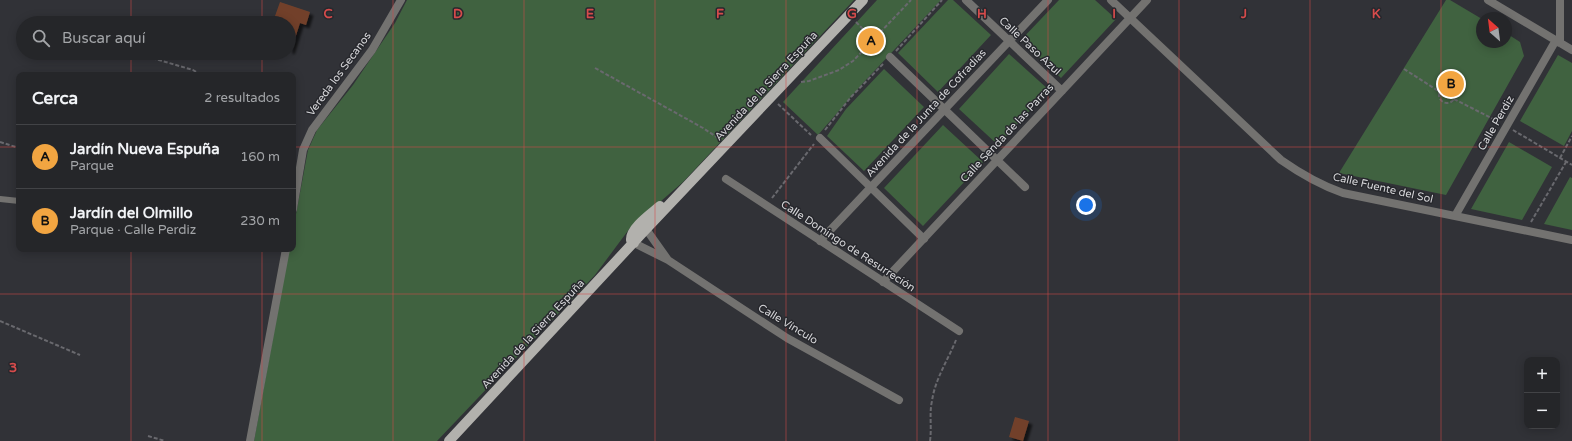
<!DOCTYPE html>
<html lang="es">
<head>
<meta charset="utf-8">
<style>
  :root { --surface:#252629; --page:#2d2e31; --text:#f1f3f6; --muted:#a3a5a8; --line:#424346; --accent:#f2a541 }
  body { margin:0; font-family:"Varela Round",sans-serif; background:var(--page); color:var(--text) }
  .controls { position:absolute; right:12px; bottom:12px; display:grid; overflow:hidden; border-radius:8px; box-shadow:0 2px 10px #0003 }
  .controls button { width:36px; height:36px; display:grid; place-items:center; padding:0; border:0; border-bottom:1px solid var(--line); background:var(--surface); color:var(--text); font:20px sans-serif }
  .compass { position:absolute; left:1476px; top:12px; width:36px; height:36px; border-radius:50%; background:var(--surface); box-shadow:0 2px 10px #0003; rotate:332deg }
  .you { position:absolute; left:1086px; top:205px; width:14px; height:14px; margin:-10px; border:3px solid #fff; border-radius:50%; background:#1a73e8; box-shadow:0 0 0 6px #1a73e833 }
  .badge { display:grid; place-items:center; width:26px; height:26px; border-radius:50%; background:var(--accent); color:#111; font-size:13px; font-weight:700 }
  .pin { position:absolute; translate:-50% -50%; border:2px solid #fff; box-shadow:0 1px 4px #0006 }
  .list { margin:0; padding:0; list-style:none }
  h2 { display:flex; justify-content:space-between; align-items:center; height:52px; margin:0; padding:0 16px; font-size:17px }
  h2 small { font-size:13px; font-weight:400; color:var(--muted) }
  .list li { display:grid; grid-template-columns:26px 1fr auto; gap:12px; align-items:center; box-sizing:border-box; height:64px; padding:0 16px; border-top:1px solid var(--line) }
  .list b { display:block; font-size:15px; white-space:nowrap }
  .list p { margin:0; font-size:13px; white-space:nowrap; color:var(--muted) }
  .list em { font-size:13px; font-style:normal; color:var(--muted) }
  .icon { flex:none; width:22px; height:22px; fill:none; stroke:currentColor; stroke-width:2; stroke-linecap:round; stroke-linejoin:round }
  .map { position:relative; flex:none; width:1572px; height:441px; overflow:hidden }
  .search { position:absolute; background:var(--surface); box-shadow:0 2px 10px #0003; left:16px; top:16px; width:280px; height:44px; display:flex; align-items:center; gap:10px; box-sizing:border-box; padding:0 14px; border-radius:22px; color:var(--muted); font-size:15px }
  .panel { position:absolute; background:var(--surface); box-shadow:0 2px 10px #0003; left:16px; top:72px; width:280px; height:180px; border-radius:8px }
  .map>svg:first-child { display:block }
  .green { fill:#406240 }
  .building { fill:#72412a; filter:url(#shadow) }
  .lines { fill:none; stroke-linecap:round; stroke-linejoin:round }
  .path { stroke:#69696e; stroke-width:2; stroke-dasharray:4 2; stroke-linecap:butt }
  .lane { stroke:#737270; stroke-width:6 }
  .street { stroke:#737270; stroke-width:8 }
  .primary { stroke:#b2b1ad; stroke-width:10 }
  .grid { fill:none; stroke:#d64b4b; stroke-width:1; stroke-opacity:0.55 }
  .labels { text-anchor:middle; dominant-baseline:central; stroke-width:3; stroke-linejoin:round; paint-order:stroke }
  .street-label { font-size:11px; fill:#d6d6d9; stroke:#27282d }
  .grid-label { font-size:13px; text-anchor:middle; font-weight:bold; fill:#d64b4b; stroke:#27282d; stroke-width:3; stroke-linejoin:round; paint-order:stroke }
</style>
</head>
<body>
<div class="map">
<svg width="1572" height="441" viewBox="0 0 1572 441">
  <defs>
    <filter id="shadow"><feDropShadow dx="3.5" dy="3.5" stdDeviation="1" flood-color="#0009"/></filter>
  </defs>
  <rect width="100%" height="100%" fill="#313237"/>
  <!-- green -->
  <path class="green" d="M407,0H854L683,182L630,228L595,275L437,441H254L289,249H293V230L308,150L317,130L353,85L395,23Z
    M877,0H941L864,82L818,135L783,102Z
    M948,0H953L991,35L938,92L898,53Z
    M1059,0H1095L1116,19L1061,78L1021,40Z
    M1446,0H1450L1482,19V42H1506V33L1520,42L1524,56L1446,195L1339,173Z
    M1009,54L1049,90L998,145L959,109Z
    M1558,55L1572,63V131L1564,146L1520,121Z
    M884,69L924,107L864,171L827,136L846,109Z
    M943,125L983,162L923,226L884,188Z
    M1509,142L1552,167L1522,220L1471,209Z
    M1570,177L1572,178V230L1544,224Z"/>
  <!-- building -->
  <path class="building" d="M280,2L310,12L306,25L300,23L291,51L289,50V23H281L283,18L275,16Z
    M1015,417L1029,421L1023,441L1009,437Z"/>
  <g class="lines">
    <!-- path -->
    <path class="path" d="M856,22L883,50
      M896,51L942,0
      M135,53L193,70L201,75
      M595,68L703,128L718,138
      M1404,69L1440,92
      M801,82L809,81L839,70L853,61L911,0
      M1439 95a8 8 0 1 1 16 0a8 8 0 1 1-16 0Z
      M1454,99L1499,122
      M778,104L811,135
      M825,130L851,97L884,63
      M1513,130L1572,165
      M0,142L19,148
      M1560,158L1572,136
      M772,198L814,144
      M1531,222L1566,162
      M0,321L80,355
      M148,436L165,441
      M930,441C932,427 929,414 932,401C935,379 948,360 956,340"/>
    <!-- lane -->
    <path class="lane" d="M0,199L19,201"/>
    <!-- street -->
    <path class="street" d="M966,0L1062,91
      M1111,0L1281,160C1301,174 1320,185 1343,193L1572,240
      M1488,0L1572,50
      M1560,0V43
      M890,57L1025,187
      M820,138L924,239
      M726,179L959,331
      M293,209L303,150L312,130L372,50L401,0
      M1455,216L1556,40
      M820,241L1048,0
      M634,243L668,260L646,229
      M668,260L787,338L899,400
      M883,282L1147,0
      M250,441L286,249"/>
    <!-- primary -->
    <path class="primary" d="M634,243L631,240C630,228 652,213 660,206
      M449,441L646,229L863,0"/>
  </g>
  <!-- grid -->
  <path class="grid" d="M131,0V23M262,0V23M393,0V441M524,0V441M655,0V441M786,0V441M917,0V441M1048,0V441M1179,0V441M1310,0V441M1441,0V441M131,53V75M262,53V75M0,147H19M293,147H1572M131,249V441M262,249V441M0,294H1572"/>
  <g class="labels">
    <!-- street labels -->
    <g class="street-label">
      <text transform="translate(1030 46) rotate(43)">Calle Paso Azul</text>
      <text transform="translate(339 74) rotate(-54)">Vereda los Secanos</text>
      <text transform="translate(766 86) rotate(-47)">Avenida de la Sierra Espuña</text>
      <text transform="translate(926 113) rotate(-47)">Avenida de la Junta de Cofradías</text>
      <text transform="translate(1496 123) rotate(-60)">Calle Perdiz</text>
      <text transform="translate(1007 133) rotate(-47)">Calle Senda de las Parras</text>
      <text transform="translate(1383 188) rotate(13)">Calle Fuente del Sol</text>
      <text transform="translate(848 246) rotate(33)">Calle Domingo de Resurreción</text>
      <text transform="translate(788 324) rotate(31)">Calle Vínculo</text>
      <text transform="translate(533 334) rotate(-47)">Avenida de la Sierra Espuña</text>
    </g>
  </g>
  <g class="grid-label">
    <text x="328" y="18">C</text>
    <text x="458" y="18">D</text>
    <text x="590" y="18">E</text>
    <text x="720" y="18">F</text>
    <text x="852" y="18">G</text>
    <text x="982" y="18">H</text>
    <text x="1114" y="18">I</text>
    <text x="1244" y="18">J</text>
    <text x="1376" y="18">K</text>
    <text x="13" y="372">3</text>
  </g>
</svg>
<div class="controls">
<button>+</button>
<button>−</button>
</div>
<svg class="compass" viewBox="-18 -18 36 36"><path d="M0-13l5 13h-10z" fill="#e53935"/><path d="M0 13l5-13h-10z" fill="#a3a5a8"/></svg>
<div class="you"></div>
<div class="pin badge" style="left:871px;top:41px">A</div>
<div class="pin badge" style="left:1451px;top:84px">B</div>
<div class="search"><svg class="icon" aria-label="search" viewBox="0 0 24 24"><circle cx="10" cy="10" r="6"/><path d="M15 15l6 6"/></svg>Buscar aquí</div>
<section class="panel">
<h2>Cerca<small>2 resultados</small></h2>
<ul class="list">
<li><span class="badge">A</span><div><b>Jardín Nueva Espuña</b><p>Parque</p></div><em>160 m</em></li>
<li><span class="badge">B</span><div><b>Jardín del Olmillo</b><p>Parque · Calle Perdiz</p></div><em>230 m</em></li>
</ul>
</section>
</div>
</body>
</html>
